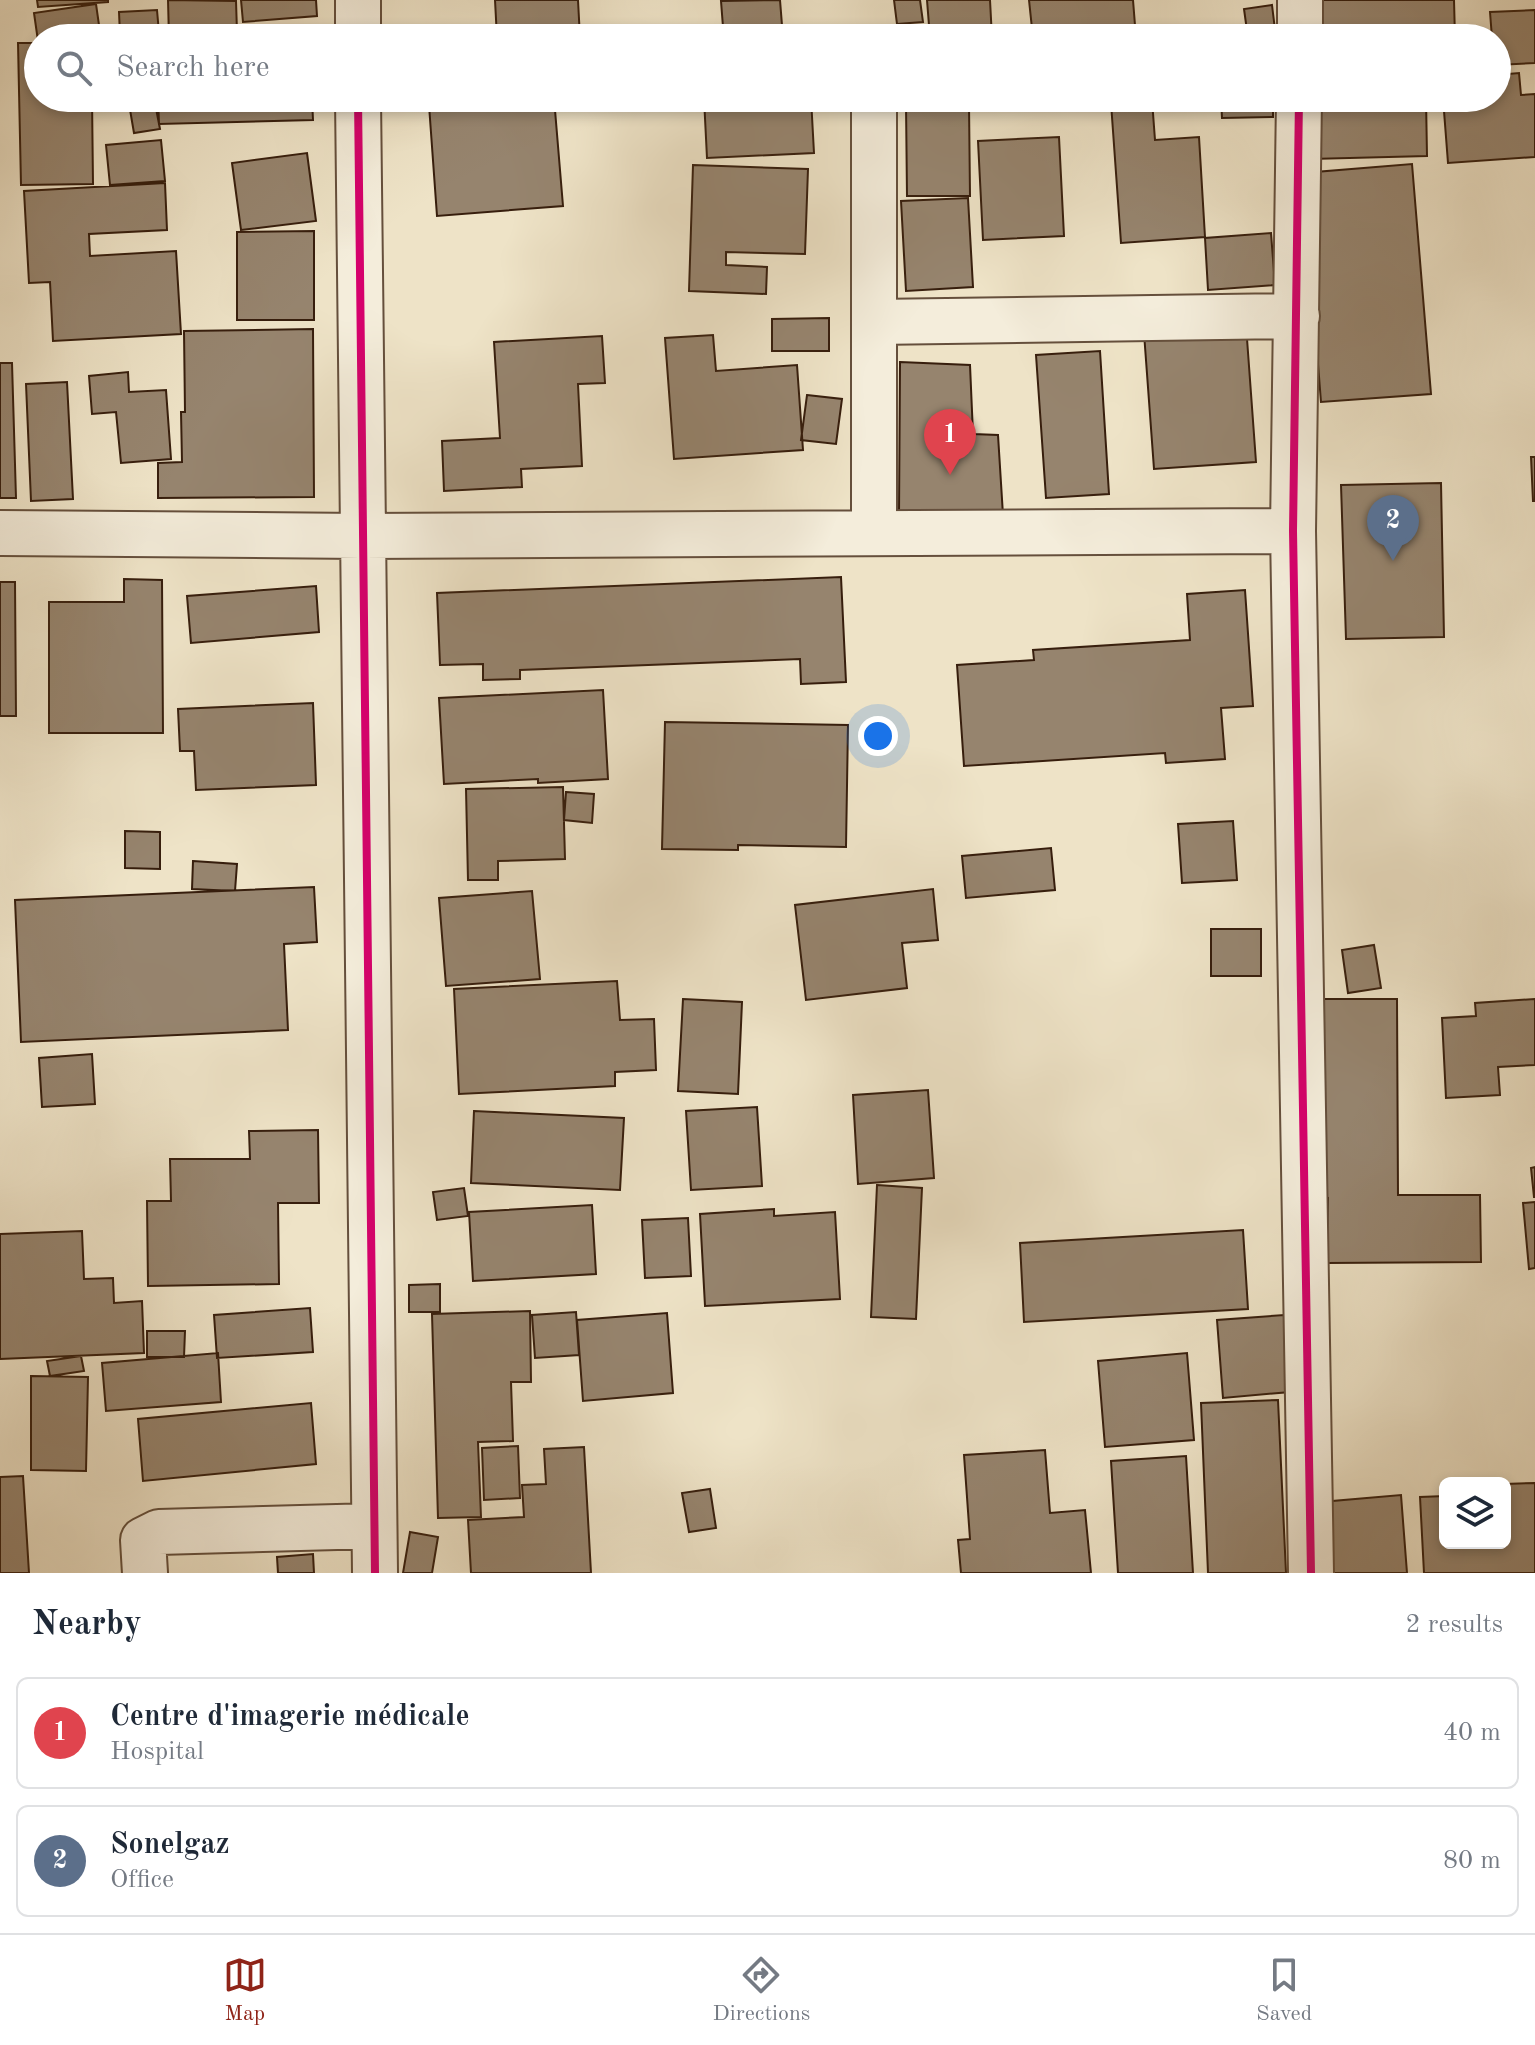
<!DOCTYPE html>
<html lang="en">
<head>
<meta charset="utf-8">
<style>
  :root { --surface:#fff; --page:#f2f2f3; --text:#1f2937; --muted:#747a83; --line:#e0e1e3; --accent:#8f2418 }
  body { margin:0; font-family:"Old Standard TT",serif; background:var(--page); color:var(--text) }
  .controls { position:absolute; right:24px; bottom:24px; display:grid; overflow:hidden; border-radius:12px; box-shadow:0 4px 12px #0003 }
  .controls button { width:72px; height:72px; display:grid; place-items:center; padding:0; border:0; border-bottom:2px solid var(--line); background:var(--surface); color:var(--text); font:40px sans-serif }
  .you { position:absolute; left:878px; top:736px; width:28px; height:28px; margin:-20px; border:6px solid #fff; border-radius:50%; background:#1a73e8; box-shadow:0 0 0 12px #1a73e833 }
  .badge { display:grid; place-items:center; width:52px; height:52px; border-radius:50%; background:var(--accent); color:#fff; font-size:26px; font-weight:700 }
  .pin { position:absolute; translate:-50% -66px; filter:drop-shadow(0 2px 4px #0008) }
  .pin::after { content:''; position:absolute; top:42px; width:28px; height:24px; background:inherit; clip-path:polygon(0 0,100% 0,50% 100%) }
  .list { margin:0; padding:0; list-style:none }
  h2 { display:flex; justify-content:space-between; align-items:center; height:104px; margin:0; padding:0 32px; font-size:34px }
  h2 small { font-size:26px; font-weight:400; color:var(--muted) }
  .list li { display:grid; grid-template-columns:52px 1fr auto; gap:24px; align-items:center; box-sizing:border-box; height:112px; margin:0 16px 16px; padding:0 16px; border:2px solid var(--line); border-radius:12px }
  .list b { display:block; font-size:30px; white-space:nowrap }
  .list p { margin:0; font-size:26px; white-space:nowrap; color:var(--muted) }
  .list em { font-size:26px; font-style:normal; color:var(--muted) }
  .icon { flex:none; width:44px; height:44px; fill:none; stroke:currentColor; stroke-width:2; stroke-linecap:round; stroke-linejoin:round }
  .map { position:relative; flex:none; width:1535px; height:1573px; overflow:hidden }
  .search { position:absolute; background:var(--surface); box-shadow:0 4px 12px #0003; left:24px; right:24px; top:24px; height:88px; display:flex; align-items:center; gap:20px; box-sizing:border-box; padding:0 28px; border-radius:44px; color:var(--muted); font-size:30px }
  .sheet { height:360px; background:var(--surface) }
  nav { display:flex; justify-content:space-around; align-items:center; box-sizing:border-box; height:112px; border-top:2px solid var(--line); background:var(--surface); font-size:22px; color:var(--muted) }
  nav a { display:grid; justify-items:center; gap:4px }
  nav .on { color:var(--accent) }
  .map>svg:first-child { display:block }
  .building { fill:#96846e; stroke:#371e0d; stroke-width:2 }
  .lines { fill:none; stroke-linecap:round; stroke-linejoin:round }
  .minor-casing { stroke:#654f3c; stroke-width:48 }
  .minor { stroke:#f4eddb; stroke-width:44 }
  .cycleway-casing { stroke:#f4eddb; stroke-width:13 }
  .cycleway { stroke:#d6006c; stroke-width:8 }
</style>
</head>
<body>
<div class="map">
<svg width="1535" height="1573" viewBox="0 0 1535 1573">
  <rect width="100%" height="100%" fill="#eee3c7"/>
  <filter id="stains"><feTurbulence type="fractalNoise" baseFrequency=".0025" numOctaves="4"/><feColorMatrix values="0 0 0 0 .2 0 0 0 0 .09 0 0 0 0 .02 0 0 0 .5 -.17"/></filter>
  <radialGradient id="worn" r=".72"><stop offset=".6" stop-color="#630" stop-opacity="0"/><stop offset="1" stop-color="#630" stop-opacity=".3"/></radialGradient>
  <!-- building -->
  <path class="building" d="M37,0H108V2L38,7Z
    M168,0L236,1L237,32L310,30L311,38H169Z
    M241,0H316L317,16L243,22Z
    M495,0H578L580,38H497Z
    M780,0L783,38H666V30L723,27L721,1Z
    M894,0H920L923,22L897,24Z
    M927,0H990L992,38H930Z
    M1029,0H1133L1136,38H1033Z
    M1306,0H1454L1455,38H1307Z
    M96,4L100,32L38,38V41L34,13Z
    M1272,5L1276,38H1248L1244,9Z
    M157,10L159,33L120,35L119,12Z
    M1535,10V63L1497,65V38H1492L1490,12Z
    M18,43H38V98H92L93,184L21,185Z
    M1519,73L1521,95L1535,94V157L1448,163L1443,98H1497V75Z
    M128,98H154L160,129L134,133Z
    M158,98H312L313,120L159,124Z
    M523,98H554L563,206L437,216L429,105Z
    M704,98H811L814,153L707,158Z
    M1221,98H1273V117L1222,118Z
    M1309,98H1426L1427,156L1311,159Z
    M1152,100L1155,140L1199,137L1205,237L1121,243L1111,103Z
    M906,104H969L970,196H907Z
    M1059,137L1064,236L983,240L978,141Z
    M161,140L165,181L110,185L106,145Z
    M307,153L316,221L241,230L232,163Z
    M1412,164L1431,394L1321,402L1303,173Z
    M693,165L808,169L805,254L726,252V265L767,267L766,294L689,291Z
    M165,183L167,230L89,234L90,256L176,251L181,334L53,341L50,282L29,283L24,191Z
    M968,198L973,287L906,291L901,201Z
    M314,231V320H237V232Z
    M1271,233L1275,285L1208,290L1205,238Z
    M829,318V351H772V319Z
    M1246,325L1256,462L1154,469L1144,333Z
    M313,329L314,497L158,498V463L182,462L181,412H185L184,331Z
    M713,335L716,371L797,365L803,450L674,459L665,338Z
    M602,336L605,383L578,384L582,466L521,469L522,487L444,491L442,441L500,438L494,342Z
    M1100,351L1109,494L1046,498L1036,355Z
    M900,362L970,365L973,434L998,435L1003,515H899Z
    M0,363H12L16,498H0Z
    M128,372L129,392L166,390L171,459L121,463L116,412L92,414L89,376Z
    M67,382L73,499L31,501L26,384Z
    M807,395L842,399L836,444L801,440Z
    M1531,457H1535V501H1533Z
    M1441,483L1444,637L1346,639L1341,485Z
    M841,577L846,682L801,684L800,659L520,670V679L483,680V664L440,665L437,593Z
    M124,579L162,580L163,733H49V602H124Z
    M0,582H15L16,716H0Z
    M316,586L319,632L191,643L187,596Z
    M1245,590L1253,706L1221,708L1225,759L1166,763L1165,753L964,766L957,665L1034,660L1033,650L1190,640L1187,594Z
    M603,690L608,779L538,783V779L444,784L439,698Z
    M313,703L316,785L196,790L194,751H180L178,709Z
    M665,722L848,725L846,847L738,845V850L662,849Z
    M563,787L565,859L498,861V880H468L466,789Z
    M566,792L594,794L592,823L564,820Z
    M1233,821L1237,880L1182,883L1178,824Z
    M125,831L160,832V869L125,868Z
    M1051,848L1055,890L966,898L962,856Z
    M193,861L237,864L235,891L192,889Z
    M314,887L317,942L284,944L288,1030L21,1042L15,900Z
    M933,889L938,940L902,943L907,988L806,1000L795,905Z
    M532,891L540,979L446,986L439,898Z
    M1211,929H1261V976H1211Z
    M1374,945L1381,988L1348,993L1342,950Z
    M617,981L620,1020L654,1019L656,1070L615,1072V1086L459,1094L454,989Z
    M683,999L742,1002L738,1094L678,1091Z
    M1314,999H1397L1398,1195H1480L1481,1262L1327,1263L1328,1198L1316,1197Z
    M1535,999V1065L1498,1067L1500,1095L1446,1098L1442,1018L1476,1016L1475,1003Z
    M92,1054L95,1104L42,1107L39,1058Z
    M928,1090L934,1178L858,1184L853,1095Z
    M757,1107L762,1186L691,1190L686,1111Z
    M474,1111L624,1118L620,1190L471,1183Z
    M318,1130L319,1203H278L279,1284L148,1286L147,1201H171L170,1159H250L249,1131Z
    M1535,1167V1197H1534L1531,1168Z
    M877,1185L922,1188L916,1319L871,1317Z
    M464,1188L468,1216L437,1220L433,1192Z
    M1535,1202V1268L1529,1269L1523,1203Z
    M592,1205L596,1274L473,1281L469,1212Z
    M774,1209V1216L835,1212L840,1299L705,1306L700,1214Z
    M688,1218L691,1276L645,1278L642,1220Z
    M1243,1230L1248,1309L1024,1322L1020,1243Z
    M82,1231L84,1279L113,1278L114,1303L142,1301L144,1353L0,1359V1234Z
    M440,1284V1312H409V1285Z
    M310,1308L313,1352L217,1358L214,1315Z
    M530,1311L531,1382H511L513,1441L478,1442L481,1517L438,1518L432,1314Z
    M576,1312L579,1355L535,1358L532,1315Z
    M667,1313L673,1393L583,1401L577,1320Z
    M1284,1315L1290,1392L1223,1398L1217,1320Z
    M147,1331H185L184,1357H147Z
    M218,1353L221,1402L106,1411L102,1363Z
    M1187,1353L1194,1440L1105,1447L1098,1361Z
    M81,1356L84,1371L50,1376L47,1361Z
    M31,1376L88,1377L86,1471L31,1470Z
    M1278,1400L1286,1573H1208L1201,1403Z
    M311,1403L316,1464L143,1481L138,1419Z
    M518,1446L520,1498L484,1500L482,1448Z
    M584,1447L591,1573H471L468,1520L524,1517L522,1485L546,1484L544,1449Z
    M1045,1450L1050,1513L1085,1510L1091,1573H961L958,1540L970,1539L964,1455Z
    M1186,1456L1193,1573H1118L1111,1461Z
    M23,1476L29,1573H0V1477Z
    M1535,1483V1573H1424L1420,1497L1445,1496V1543H1505V1484Z
    M710,1489L716,1528L689,1532L682,1493Z
    M1401,1495L1407,1573H1328L1321,1502Z
    M410,1532L438,1537L432,1573H403Z
    M313,1554L314,1573H278L277,1557Z"/>
  <g class="lines">
    <defs>
      <path id="minor" d="M358,0V38
        M1300,38V0
        M358,98L375,1573
        M1299,98L1293,531L1311,1573
        M875,322L1297,316
        M874,532V98
        M0,533L362,536L1293,531
        M145,1573L143,1540L159,1532L374,1526"/>
    </defs>
    <!-- minor casing -->
    <use href="#minor" class="minor-casing"/>
    <!-- minor -->
    <use href="#minor" class="minor"/>
    <defs>
      <path id="cycleway" d="M358,98L375,1573
        M1299,98L1293,531L1311,1573"/>
    </defs>
    <!-- cycleway casing -->
    <use href="#cycleway" class="cycleway-casing"/>
    <!-- cycleway -->
    <use href="#cycleway" class="cycleway"/>
  </g>
  <rect width="100%" height="100%" filter="url(#stains)"/>
  <rect width="100%" height="100%" fill="url(#worn)"/>
</svg>
<div class="controls">
<button><svg class="icon" aria-label="layers" viewBox="0 0 24 24"><path d="M12 4l9 5-9 5-9-5zM3 14l9 5 9-5"/></svg></button>
</div>
<div class="you"></div>
<div class="pin badge" style="left:950px;top:475px;background:#e0444e">1</div>
<div class="pin badge" style="left:1393px;top:561px;background:#5c6f8a">2</div>
<div class="search"><svg class="icon" aria-label="search" viewBox="0 0 24 24"><circle cx="10" cy="10" r="6"/><path d="M15 15l6 6"/></svg>Search here</div>
</div>
<section class="sheet">
<h2>Nearby<small>2 results</small></h2>
<ul class="list">
<li><span class="badge" style="background:#e0444e">1</span><div><b>Centre d'imagerie médicale</b><p>Hospital</p></div><em>40 m</em></li>
<li><span class="badge" style="background:#5c6f8a">2</span><div><b>Sonelgaz</b><p>Office</p></div><em>80 m</em></li>
</ul>
</section>
<nav>
<a class="on"><svg class="icon" aria-label="map" viewBox="0 0 24 24"><path d="M3 6l6-2 6 2 6-2v14l-6 2-6-2-6 2zM9 4v14M15 6v14"/></svg>Map</a>
<a><svg class="icon" aria-label="directions" viewBox="0 0 24 24"><path d="M12 3l9 9-9 9-9-9zM9 14v-3h6M13 9l2 2-2 2"/></svg>Directions</a>
<a><svg class="icon" aria-label="saved" viewBox="0 0 24 24"><path d="M7 4h10v16l-5-4-5 4z"/></svg>Saved</a>
</nav>
</body>
</html>
